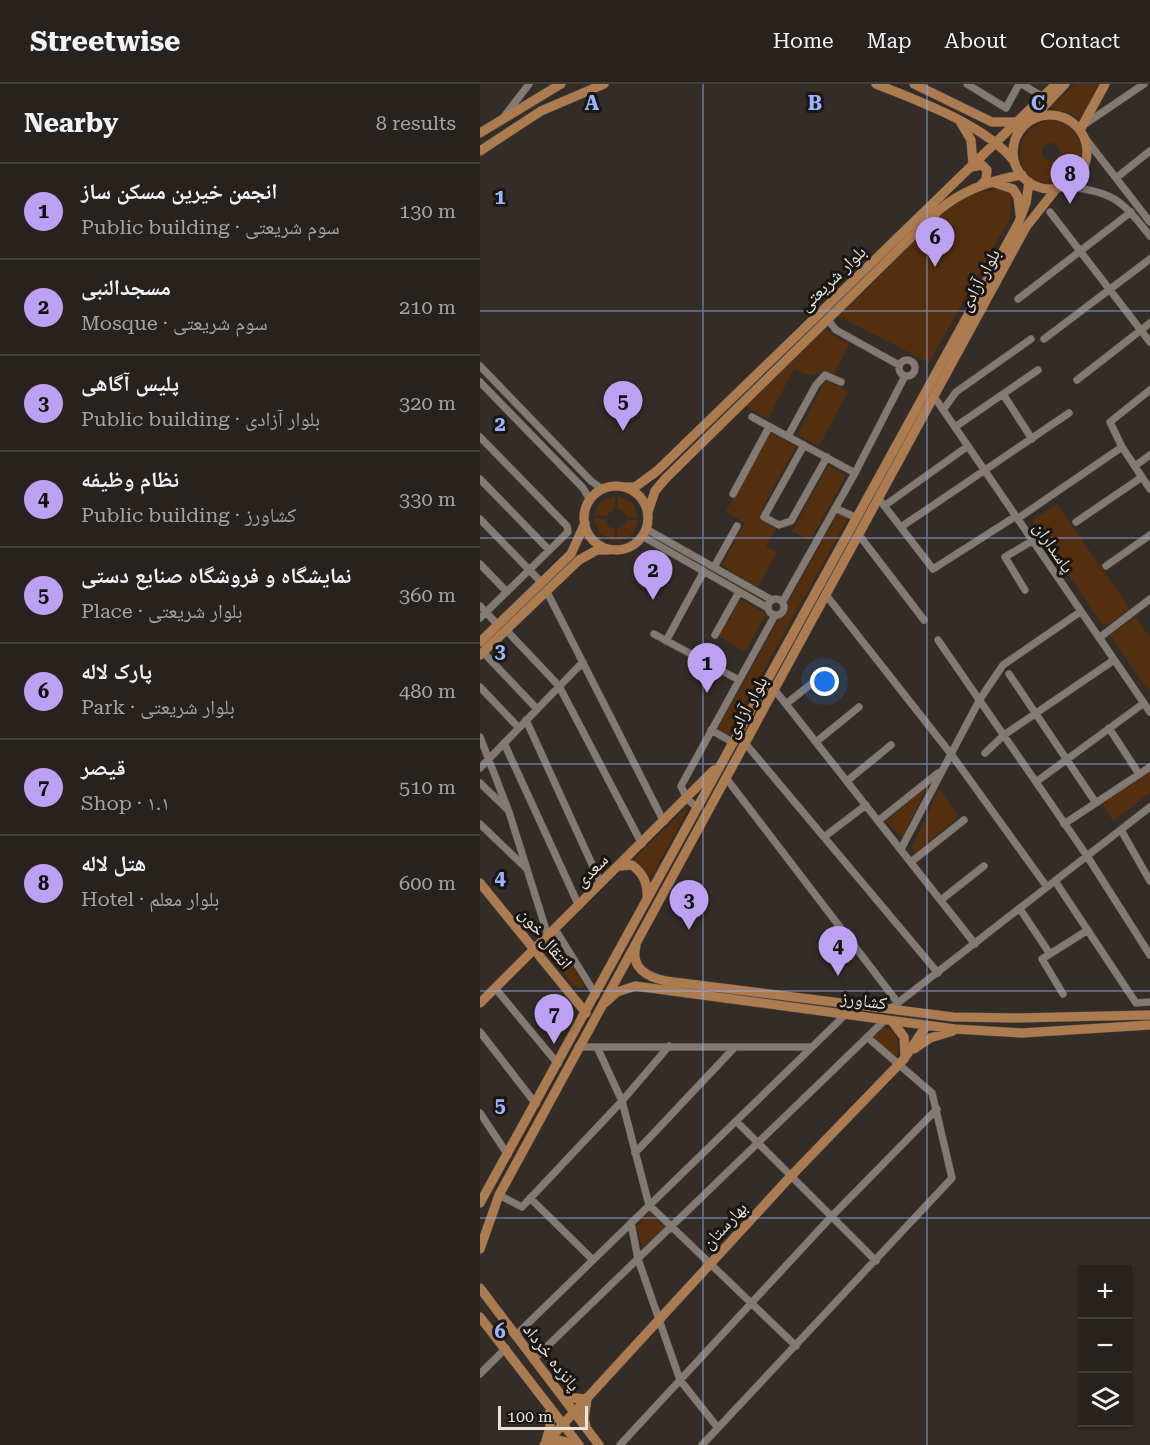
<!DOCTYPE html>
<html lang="en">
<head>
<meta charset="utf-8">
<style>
  :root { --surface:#27221d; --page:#2f2a26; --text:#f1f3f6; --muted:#a4a4a4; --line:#433f3b; --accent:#bca0f2 }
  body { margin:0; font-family:"Roboto Serif","Noto Naskh Arabic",serif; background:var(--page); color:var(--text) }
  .controls { position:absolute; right:18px; bottom:18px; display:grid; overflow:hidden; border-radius:0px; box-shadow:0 2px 4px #0004 }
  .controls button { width:54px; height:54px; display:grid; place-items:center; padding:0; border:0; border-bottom:2px solid var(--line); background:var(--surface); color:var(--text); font:30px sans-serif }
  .scale { position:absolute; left:18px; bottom:15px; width:90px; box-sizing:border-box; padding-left:6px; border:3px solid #e8e3df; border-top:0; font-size:16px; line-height:21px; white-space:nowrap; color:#e8e3df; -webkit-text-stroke:4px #191613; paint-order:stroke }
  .you { position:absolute; left:345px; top:598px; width:21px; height:21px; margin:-15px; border:4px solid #fff; border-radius:50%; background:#1a73e8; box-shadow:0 0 0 9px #1a73e833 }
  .badge { display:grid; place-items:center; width:39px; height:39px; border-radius:50%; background:var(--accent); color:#111; font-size:20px; font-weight:700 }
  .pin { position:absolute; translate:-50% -50px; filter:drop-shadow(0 2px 3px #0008) }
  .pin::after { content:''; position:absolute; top:32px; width:21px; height:18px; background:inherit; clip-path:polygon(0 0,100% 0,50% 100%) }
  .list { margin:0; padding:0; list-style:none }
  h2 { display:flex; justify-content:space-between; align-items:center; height:78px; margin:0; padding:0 24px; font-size:26px }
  h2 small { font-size:20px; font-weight:400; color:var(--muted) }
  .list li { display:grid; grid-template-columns:39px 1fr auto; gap:18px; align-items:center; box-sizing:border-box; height:96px; padding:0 24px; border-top:2px solid var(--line) }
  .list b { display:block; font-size:22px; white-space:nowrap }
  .list p { margin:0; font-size:20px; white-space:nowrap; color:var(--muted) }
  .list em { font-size:20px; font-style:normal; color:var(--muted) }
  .icon { flex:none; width:33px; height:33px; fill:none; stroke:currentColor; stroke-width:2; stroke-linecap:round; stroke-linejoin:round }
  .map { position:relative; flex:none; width:670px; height:1361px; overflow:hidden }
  header { display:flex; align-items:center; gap:36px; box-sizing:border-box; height:84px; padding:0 30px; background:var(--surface); border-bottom:2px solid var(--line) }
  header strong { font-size:28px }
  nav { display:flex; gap:33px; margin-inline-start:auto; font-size:21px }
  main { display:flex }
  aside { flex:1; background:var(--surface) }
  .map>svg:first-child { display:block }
  .green { fill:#532f0f; fill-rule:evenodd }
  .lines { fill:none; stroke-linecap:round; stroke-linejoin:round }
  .minor-casing { stroke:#514b46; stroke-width:8 }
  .major-casing { stroke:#514b46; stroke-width:10 }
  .minor { stroke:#837a74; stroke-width:7 }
  .major { stroke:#ac7b50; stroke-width:9 }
  .grid { fill:none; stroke:#9bb4fd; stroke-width:1.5; stroke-opacity:0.55 }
  .labels { text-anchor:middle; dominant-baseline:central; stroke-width:6; stroke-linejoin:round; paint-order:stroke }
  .street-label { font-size:18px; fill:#e8e3df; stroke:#191613 }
  .grid-label { font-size:20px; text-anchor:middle; font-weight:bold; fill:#9bb4fd; stroke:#191613; stroke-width:6; stroke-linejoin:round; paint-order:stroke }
</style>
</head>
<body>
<header>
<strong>Streetwise</strong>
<nav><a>Home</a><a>Map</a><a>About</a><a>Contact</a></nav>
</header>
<main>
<aside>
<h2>Nearby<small>8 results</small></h2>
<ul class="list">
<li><span class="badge">1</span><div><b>انجمن خیرین مسکن ساز</b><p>Public building · سوم شریعتی</p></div><em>130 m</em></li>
<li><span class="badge">2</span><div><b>مسجدالنبی</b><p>Mosque · سوم شریعتی</p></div><em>210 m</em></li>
<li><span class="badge">3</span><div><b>پلیس آگاهی</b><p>Public building · بلوار آزادی</p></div><em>320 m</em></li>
<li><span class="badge">4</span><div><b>نظام وظیفه</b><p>Public building · کشاورز</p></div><em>330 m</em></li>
<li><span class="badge">5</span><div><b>نمایشگاه و فروشگاه صنایع دستی</b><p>Place · بلوار شریعتی</p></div><em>360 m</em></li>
<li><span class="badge">6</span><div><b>پارک لاله</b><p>Park · بلوار شریعتی</p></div><em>480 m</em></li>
<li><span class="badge">7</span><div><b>قیصر</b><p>Shop · ۱.۱</p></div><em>510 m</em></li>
<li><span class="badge">8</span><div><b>هتل لاله</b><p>Hotel · بلوار معلم</p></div><em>600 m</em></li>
</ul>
</aside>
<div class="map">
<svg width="670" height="1361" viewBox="0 0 670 1361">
  <rect width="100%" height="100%" fill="#342d27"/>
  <!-- green -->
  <path class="green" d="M595,0H621L601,37L592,30L570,24Z
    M571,36C615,40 610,102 568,100C528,97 533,39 571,36ZM569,59L576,60L580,66L579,72L573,77L565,75L562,70L563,62Z
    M522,104L531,110L530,134L449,279L358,232L467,125L496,109Z
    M344,243L352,251L369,260L354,291L344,287L331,292L314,285L288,335L265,322Z
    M346,295L368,307L339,362L317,351Z
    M290,348L316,362L279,431L297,443L286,462L297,468L278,503L242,481L265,439L246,427Z
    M348,381L366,391L330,457L312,447Z
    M135,412V424L126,432L114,431L120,418Z
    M138,412L153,419L158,433H147L143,427L137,424Z
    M577,420L650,525L624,543L552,437Z
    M358,429L368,434L247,652L237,646Z
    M114,434L126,435L128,442L135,445L134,457L119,449Z
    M147,436H158C156,448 149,455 137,457V445L143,442Z
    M260,515L286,530L265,568L239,552Z
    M656,533L670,554V609L630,551Z
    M670,687V709L633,737L622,719Z
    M446,703V706L422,754L406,737Z
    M459,705L479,732L436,769L431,765Z
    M210,721L171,794L154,775Z
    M76,853L103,899V904L95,903L64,864Z
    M403,943C419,947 421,961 416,975L392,954Z
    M170,1128L185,1143L163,1163L156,1143Z"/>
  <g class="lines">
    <defs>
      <path id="minor" d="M487,0L526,24L539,0
        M542,0L563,13
        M23,34L49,0
        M605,40L664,0
        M605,54L670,138
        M636,94L670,67
        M585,102C634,109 639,113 670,152
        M570,128L670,258
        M538,215L651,128
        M348,236L356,246L419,281
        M564,255L670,175
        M419 284a8 8 0 1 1 16 0a8 8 0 1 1-16 0Z
        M0,282L111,397L122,405
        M597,296L670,239
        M0,298L103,404L110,416
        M670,306L630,338L642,363L670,405
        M523,310L552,355
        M455,314L670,628
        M463,326L476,308L551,255
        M272,333L375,389
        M475,343L558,286
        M308,352L336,301L345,291L361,298
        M0,353L87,442L88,448L0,534
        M324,361L284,433L299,441L311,437L347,373
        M655,382L670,371
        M0,395L69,466
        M253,410L289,343
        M399,415L453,485L536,432
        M404,422L488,362
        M355,424L377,434
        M0,435L62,499
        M537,435L642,363
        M596,438L662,393
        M421,443L589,329
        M166,445L292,516
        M379,451L444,536
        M162,452L288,524
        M0,480L27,508
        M626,482L670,451
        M234,483L257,442
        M66,506L184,738
        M545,506L525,473L552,457
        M346,511L471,670L567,803
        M288 523a8 8 0 1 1 16 0a8 8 0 1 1-16 0Z
        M303,517L375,389L425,292
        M0,522L18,541
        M26,546L79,602L162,760
        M174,550L259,596
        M235,551L259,508
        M619,554L670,515
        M458,556L607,772L670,871
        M186,557L224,487
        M3,568L57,625
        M529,590L616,719
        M0,603L39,644
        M294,605L495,860
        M306,620L346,588
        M46,636L121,800
        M629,644L659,690
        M231,646L254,659
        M0,653L29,728L68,852
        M336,658L379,623
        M24,659L99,822
        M265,659L458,889
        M505,669L524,651L634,576
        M0,684L103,578
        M246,694L418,919
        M367,697L411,661
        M556,698L664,619
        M0,699L28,726
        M218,724L207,715L201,702L295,531
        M398,737L458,689
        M0,740L47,785
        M584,740L670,683
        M641,746L670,797
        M344,753L386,721
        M421,765L500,615L523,581L600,528
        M431,778L484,736
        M575,797L656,919L670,918
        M461,816L504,782
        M540,825L570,870
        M75,845L116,911
        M15,904L78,980
        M583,910L562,875L608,846
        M410,925L670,723
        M0,948L56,1020
        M98,963H332
        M117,963L142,1017L169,1121L316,1262
        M0,1029L28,1071
        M256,1037L396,1177
        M155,1069L255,963
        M19,1111L42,1123L142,1017L189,962
        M50,1114L113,1176
        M151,1139L158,1175L200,1296L238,1344
        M35,1252L366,930
        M53,1276L405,936
        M0,1290L26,1264
        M140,1361L351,1133L457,1025
        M222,1361L472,1094L452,1009L387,953"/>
      <path id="major" d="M396,0C439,17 505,41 534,77
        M434,0L512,38H537
        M533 68a37 37 0 1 1 74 0a37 37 0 1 1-74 0Z
        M552,35L585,0
        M481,39L491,56L493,81
        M600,46L625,0
        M0,49L81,0
        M0,67L61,27L124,0
        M491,83L502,81L507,86L506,96L501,101
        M512,98L533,105L538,113L540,130
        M104 434a32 32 0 1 1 64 0a32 32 0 1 1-64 0Z
        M147,403H155L177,387L576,0
        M168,428L175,407L186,394L459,126C483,106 511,96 542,91
        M0,558L91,470L105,439
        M0,571L99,476L117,466H128
        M139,782L152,781C164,790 168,800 167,815
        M0,799L106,929
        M156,862C150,884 167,893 186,897L473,933L535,934L670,931
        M126,918L137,908L155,902L475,945L542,949L670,941
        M0,919L234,686
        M412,937L424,953L425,972
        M434,965L450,954L473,947
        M0,1119L538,140L546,119L549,98
        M0,1165L19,1111L546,143L576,105
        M0,1204L119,1361
        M0,1233L99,1361
        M83,1313L107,1315L104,1335L106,1342
        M66,1357L70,1343V1324
        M66,1360L79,1356L98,1361
        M64,1361L310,1093L424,975L446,942"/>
    </defs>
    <!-- minor casing -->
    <use href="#minor" class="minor-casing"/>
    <!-- major casing -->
    <use href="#major" class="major-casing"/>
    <!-- minor -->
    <use href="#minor" class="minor"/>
    <!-- major -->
    <use href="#major" class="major"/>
  </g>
  <!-- grid -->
  <path class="grid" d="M223,0V1361M447,0V1361M0,227H670M0,454H670M0,680H670M0,907H670M0,1134H670"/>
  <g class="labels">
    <!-- street labels -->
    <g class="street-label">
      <text transform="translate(352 194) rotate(-44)">بلوار شریعتی</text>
      <text transform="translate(499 196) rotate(-62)">بلوار آزادی</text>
      <text transform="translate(574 463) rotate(56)">پاسداران</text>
      <text transform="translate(266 623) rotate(-61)">بلوار آزادی</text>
      <text transform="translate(111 786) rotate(-45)">سعدی</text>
      <text transform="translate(66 854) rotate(51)">انتقال خون</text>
      <text transform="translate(384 916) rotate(8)">کشاورز</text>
      <text transform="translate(244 1141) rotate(-47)">بهارستان</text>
      <text transform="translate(72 1273) rotate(52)">پانزده خرداد</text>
    </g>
  </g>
  <g class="grid-label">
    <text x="112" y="26">A</text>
    <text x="335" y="26">B</text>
    <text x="558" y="26">C</text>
    <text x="20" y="120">1</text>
    <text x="20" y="347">2</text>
    <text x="20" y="574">3</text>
    <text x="20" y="801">4</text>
    <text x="20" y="1028">5</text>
    <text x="20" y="1254">6</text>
  </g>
</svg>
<div class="controls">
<button>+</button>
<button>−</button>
<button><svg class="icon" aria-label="layers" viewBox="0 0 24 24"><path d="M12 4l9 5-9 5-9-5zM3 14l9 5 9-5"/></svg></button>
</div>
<div class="scale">100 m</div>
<div class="you"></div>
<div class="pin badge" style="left:227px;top:609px">1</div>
<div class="pin badge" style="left:173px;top:516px">2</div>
<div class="pin badge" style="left:209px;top:846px">3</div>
<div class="pin badge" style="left:358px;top:892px">4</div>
<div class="pin badge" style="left:143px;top:347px">5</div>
<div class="pin badge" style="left:455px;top:183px">6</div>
<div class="pin badge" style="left:74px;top:960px">7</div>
<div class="pin badge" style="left:590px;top:120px">8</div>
</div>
</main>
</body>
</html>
